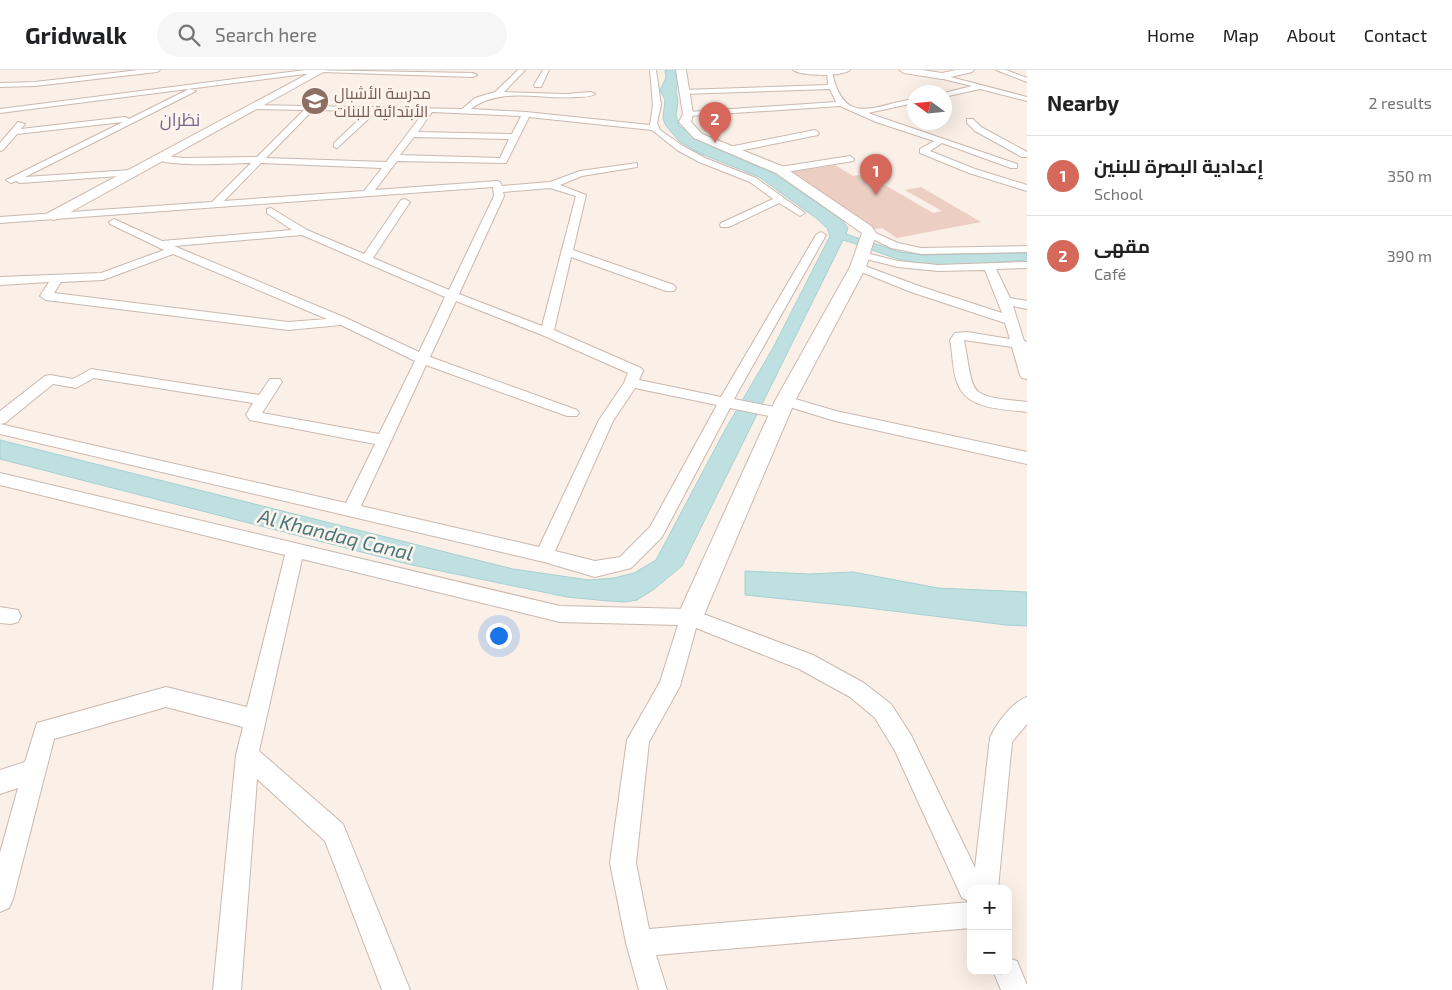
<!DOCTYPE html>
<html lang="en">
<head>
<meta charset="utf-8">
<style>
  :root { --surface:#fff; --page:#f6f6f6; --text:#202124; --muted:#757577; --line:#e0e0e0; --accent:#d5685a }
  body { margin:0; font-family:"Exo 2",Cairo,sans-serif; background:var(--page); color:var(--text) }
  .controls { position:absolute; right:15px; bottom:15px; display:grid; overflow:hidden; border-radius:10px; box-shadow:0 5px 20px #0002 }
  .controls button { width:45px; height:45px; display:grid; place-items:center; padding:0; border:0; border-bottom:1px solid var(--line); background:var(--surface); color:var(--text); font:25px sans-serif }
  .compass { position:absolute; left:907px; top:15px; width:45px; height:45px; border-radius:50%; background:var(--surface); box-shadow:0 5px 20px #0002; rotate:285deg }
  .you { position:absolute; left:498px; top:565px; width:18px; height:18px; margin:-12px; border:4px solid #fff; border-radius:50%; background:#1a73e8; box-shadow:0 0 0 8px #1a73e833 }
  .badge { display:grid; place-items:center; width:32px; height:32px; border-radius:50%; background:var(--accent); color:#fff; font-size:16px; font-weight:700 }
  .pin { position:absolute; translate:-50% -41px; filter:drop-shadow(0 1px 2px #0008) }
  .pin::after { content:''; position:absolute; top:26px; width:18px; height:15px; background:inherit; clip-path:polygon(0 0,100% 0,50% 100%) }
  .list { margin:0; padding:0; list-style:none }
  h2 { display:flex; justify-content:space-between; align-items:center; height:65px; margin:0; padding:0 20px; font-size:21px }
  h2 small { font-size:16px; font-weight:400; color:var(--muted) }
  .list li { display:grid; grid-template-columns:32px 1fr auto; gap:15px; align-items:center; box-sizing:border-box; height:80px; padding:0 20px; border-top:1px solid var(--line) }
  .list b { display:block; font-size:19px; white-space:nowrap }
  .list p { margin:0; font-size:16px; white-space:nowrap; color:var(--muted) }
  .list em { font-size:16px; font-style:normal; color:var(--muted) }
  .icon { flex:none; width:28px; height:28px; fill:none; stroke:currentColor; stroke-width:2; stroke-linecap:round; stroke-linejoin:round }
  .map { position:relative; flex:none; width:1027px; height:920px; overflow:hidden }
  header { display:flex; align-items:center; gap:30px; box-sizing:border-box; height:70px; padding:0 25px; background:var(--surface); border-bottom:1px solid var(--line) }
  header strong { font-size:24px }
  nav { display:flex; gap:28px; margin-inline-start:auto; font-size:18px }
  .search { width:350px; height:45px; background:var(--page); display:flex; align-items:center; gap:12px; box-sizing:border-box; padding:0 18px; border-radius:28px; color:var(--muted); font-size:19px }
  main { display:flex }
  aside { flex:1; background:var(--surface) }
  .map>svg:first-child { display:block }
  .water { fill:#bee0e1; stroke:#a5d0d2 }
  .building { fill:#eccec2 }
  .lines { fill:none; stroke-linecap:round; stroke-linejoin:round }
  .street-casing { stroke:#cab8ae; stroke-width:2 }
  .secondary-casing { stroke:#cfb9af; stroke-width:2 }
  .street { fill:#fff; fill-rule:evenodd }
  .secondary { fill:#fff; fill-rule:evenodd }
  .labels { text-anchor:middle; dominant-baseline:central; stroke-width:5; stroke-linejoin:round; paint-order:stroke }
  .far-education-label { font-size:16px; fill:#785e54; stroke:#fdf5ed; text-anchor:start }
  .far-quarter-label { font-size:18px; fill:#7b668c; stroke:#fdf5ed }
  .water-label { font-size:20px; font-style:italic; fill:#47777b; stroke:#fdf5ed }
</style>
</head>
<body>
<header>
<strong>Gridwalk</strong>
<div class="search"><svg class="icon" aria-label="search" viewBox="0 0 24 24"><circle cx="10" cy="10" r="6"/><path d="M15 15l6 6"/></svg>Search here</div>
<nav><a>Home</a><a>Map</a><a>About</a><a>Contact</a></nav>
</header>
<main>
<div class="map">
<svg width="1027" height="920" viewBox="0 0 1027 920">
  <rect width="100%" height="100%" fill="#faf0e7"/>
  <!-- water -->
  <path class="water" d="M665,0H676L678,12L676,21L678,32L676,45L679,56L710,76L773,103L842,150L848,158L846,164L900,182L924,185L1027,183V190C991,192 952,198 916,193C890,189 868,177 843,170L682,496L653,520L637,530L625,532L608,531L567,527L412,495L0,389V370L513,499L589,510L614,508L634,503L656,490L726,358L773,278L830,166L827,158L816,148L759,107L699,83L679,71L666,56L663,49L665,30L660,20L666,8Z
    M745,501L809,504L853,502L938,518L1027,522V556L1006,555L852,536L745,525Z"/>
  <!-- building -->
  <path class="building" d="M835,95L853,106L866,104L933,143L942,141L905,120L921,117L981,152L897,168L882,158L875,159L790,102Z"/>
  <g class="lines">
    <defs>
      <path id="street" d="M139,0H160L157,2L35,16L0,17V13L35,12Z
        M305,0L473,3L477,5L473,7L321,2L0,43V39Z
        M518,0H525L504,22L566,24L591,22L595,24C590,27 583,27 576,27C542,30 500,16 471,39L526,42L650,55L653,35L650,0H656L661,35L657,53L660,60L683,76L705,88L756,108L805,143L800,146L779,133L729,157H721L720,155L721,153L773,129L750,112L699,92L677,80L652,60L529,47L506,93L397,91L375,120L497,111L500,112L502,116L550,112L580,101L637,93V97L582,106L560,115L586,125L573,180L674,215L676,218L674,221H666L571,187L554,260L641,298L643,301L639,310L721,327L816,165L821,162L826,165L734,329L779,338L784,340L786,343L784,346L779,348L730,338L662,467L631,498L595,507L544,492L0,364V341L45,306L50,305L73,309L91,299L259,325L270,309H280L282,312L262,343L379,364L415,291L341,255L288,260L46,230L40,226L49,212L0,215V207L101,203L164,180L110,154L109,152L114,149L162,171L292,160L267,143V139L271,138L307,160L364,184L401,130L405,129L410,132L373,188L449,220L494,126L493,117L0,153V147L212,132L251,93C232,93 167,98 155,88L159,85L183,88L257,87L304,40L253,39L249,37L250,35L462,39L475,28L495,22ZM313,40L368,41L334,73V77L337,78L377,41L424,42L386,92L266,88ZM432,42L521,46L512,64L418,62ZM414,67L509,69L500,88L400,85ZM261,93L382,98L364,121L224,131ZM550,118L576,126L542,256L459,224L504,126L503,122ZM302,165L445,227L419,282L346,248L174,176ZM173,184L327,249L288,252L54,223L61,212L103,210ZM456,231L542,265L628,303L624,313L599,350L539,477L361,436L426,295L567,346H577L579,343L577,340L430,287ZM94,308L253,333L246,345L250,350L375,374L346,433L0,354L5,353L53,314L76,318ZM635,318L717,335L650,457L620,487L595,491L555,481L613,351Z
        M543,0H549L541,17H535L534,15Z
        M996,0H1006L1027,8V12Z
        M827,1L832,2C844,58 874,35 914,29V33L868,43L1017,94V98H1011L942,73L930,81L975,99L1027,115V121L969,103L920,83V79L934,71L876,52L840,36L688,46L684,44L688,42L836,32L830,19L683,24L679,22L683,20L828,15Z
        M939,4L1027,27V31L980,19L944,27V23L972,16L939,8Z
        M189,19L196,21L25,107L131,100L134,101V105L20,113L16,111L11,113L6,110L123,52L17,64L3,80L0,81V73L18,52L25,54L21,59L125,47L129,49Z
        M967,49H973L981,57L1027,82V87H1022L975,61L967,53Z
        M815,60L819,63L818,65L729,83L725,80L729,77Z
        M850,86L854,89L853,91L780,103L775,100L780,97Z
        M869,160L898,173L921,178L1027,176V182L921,184L891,178L865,165L864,163Z
        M862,182L898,191L938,195L1027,192V198L996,199L1010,228L1027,231V239L1013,236L1024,271L1027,272V309L1022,308L1020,305L1012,277L964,270C975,328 966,325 1027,332V342C1003,339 966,340 957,312C952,299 953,284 950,270L955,263L967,262L1010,269L1005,253L911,222L854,199L852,197L854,195H862L919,216L1002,243L985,200L938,201L898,197L858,187L856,185Z
        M785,326L836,341L1027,382V394L835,351L780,334L778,331L780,328Z
        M0,403L560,536L690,539L813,585L864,613L891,634L911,665L975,798L990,668C996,654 1012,632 1027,627V654L1012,672L998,819H971V832L962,828L895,681L875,648L850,627L799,599L696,558L680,616L649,672L636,793L649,859L971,832V858L656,885L667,920H639L626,873L610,793L627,670L660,612L678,555L560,552L302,489L259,681L343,754L410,920H382L325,771L257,709L241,920H213L236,685L243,657L166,637L54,669L13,829L9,838L0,842V783L18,718L0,724V700L25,692L37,653L166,617L247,637L285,485L0,415Z
        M0,537L18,540L21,546L18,552L11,554L0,553Z
        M1008,888L1017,891L1027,915V920H1001L993,901H1008Z"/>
      <path id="secondary" d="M315,0H327L58,149L53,150L46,146L48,143Z
        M676,0H686L693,44L691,52L702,64L784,97L871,156L876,163L866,197L795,331L703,547L699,555L690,558L681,555L677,547L775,331L850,197L862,163L776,103L694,68L679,52L683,44Z
        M793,0H850C841,7 801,6 793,0Z
        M899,0H922L942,3L956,0H974L972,2L942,9L904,3Z"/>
    </defs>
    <!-- street casing -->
    <use href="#street" class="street-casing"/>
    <!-- secondary casing -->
    <use href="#secondary" class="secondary-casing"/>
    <!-- street -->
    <use href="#street" class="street"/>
    <!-- secondary -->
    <use href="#secondary" class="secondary"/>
  </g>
  <!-- icons -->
  <defs>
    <symbol id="school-disc" viewBox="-11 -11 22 22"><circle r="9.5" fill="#8d6e63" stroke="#fdf5ed"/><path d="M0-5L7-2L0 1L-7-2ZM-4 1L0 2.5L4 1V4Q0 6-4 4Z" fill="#fff"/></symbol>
  </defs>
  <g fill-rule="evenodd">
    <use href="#school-disc" x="299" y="15" width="32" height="32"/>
  </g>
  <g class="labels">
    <!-- far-education labels -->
    <g class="far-education-label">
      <text x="334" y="22">مدرسة الأشبال<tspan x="334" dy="18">الأبتدائية للبنات</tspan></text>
    </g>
    <!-- far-quarter labels -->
    <g class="far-quarter-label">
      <text x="180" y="49">نظران</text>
    </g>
    <!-- water labels -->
    <g class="water-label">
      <text transform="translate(336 464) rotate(14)">Al Khandaq Canal</text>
    </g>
  </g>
</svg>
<div class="controls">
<button>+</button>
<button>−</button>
</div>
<svg class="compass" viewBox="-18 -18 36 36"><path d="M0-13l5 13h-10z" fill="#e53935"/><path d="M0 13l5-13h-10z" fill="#757577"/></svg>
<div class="you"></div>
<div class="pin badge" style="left:876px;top:125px">1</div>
<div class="pin badge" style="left:715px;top:73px">2</div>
</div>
<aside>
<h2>Nearby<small>2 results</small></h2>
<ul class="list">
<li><span class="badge">1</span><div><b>إعدادية البصرة للبنين</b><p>School</p></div><em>350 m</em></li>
<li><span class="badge">2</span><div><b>مقهى</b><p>Café</p></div><em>390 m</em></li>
</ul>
</aside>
</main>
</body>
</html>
